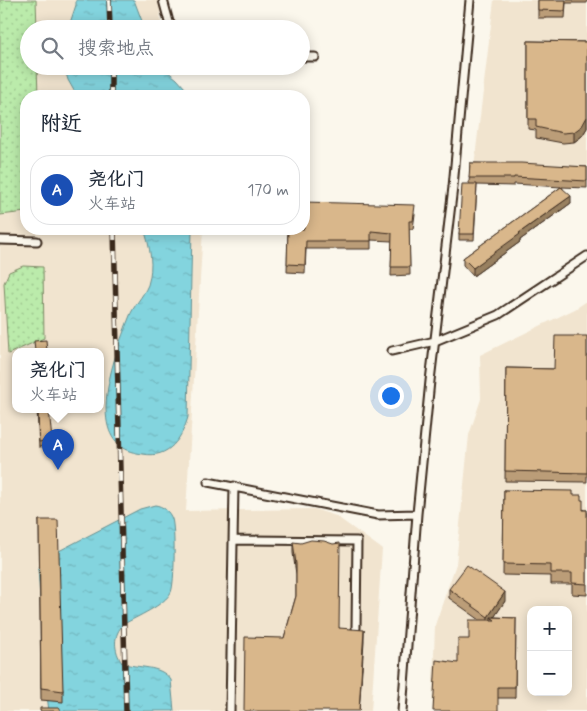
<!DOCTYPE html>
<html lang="zh">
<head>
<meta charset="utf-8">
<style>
  :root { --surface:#fff; --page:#f6f6f7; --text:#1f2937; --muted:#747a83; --line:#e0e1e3; --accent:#d1495b }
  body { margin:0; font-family:Mynerve,"LXGW WenKai TC",sans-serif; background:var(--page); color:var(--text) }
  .controls { position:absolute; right:15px; bottom:15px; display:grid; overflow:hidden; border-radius:10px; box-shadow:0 2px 12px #0003 }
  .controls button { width:45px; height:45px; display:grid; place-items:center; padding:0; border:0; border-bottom:1px solid var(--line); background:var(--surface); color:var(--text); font:25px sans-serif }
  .you { position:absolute; left:390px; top:395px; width:18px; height:18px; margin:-12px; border:4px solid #fff; border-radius:50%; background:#1a73e8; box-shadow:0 0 0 8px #1a73e833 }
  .badge { display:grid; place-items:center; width:32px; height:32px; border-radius:50%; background:var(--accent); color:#fff; font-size:16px; font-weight:700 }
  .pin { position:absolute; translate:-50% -41px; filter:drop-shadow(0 1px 2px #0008) }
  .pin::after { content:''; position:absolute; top:26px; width:18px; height:15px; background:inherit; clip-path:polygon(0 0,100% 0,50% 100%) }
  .popup { position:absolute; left:12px; top:348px; width:92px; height:65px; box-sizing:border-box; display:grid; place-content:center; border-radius:10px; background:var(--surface); filter:drop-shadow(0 1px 4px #0005); font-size:16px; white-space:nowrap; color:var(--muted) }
  .popup b { font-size:19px; color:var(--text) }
  .popup::after { content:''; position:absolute; left:50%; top:100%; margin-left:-10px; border:10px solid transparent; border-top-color:var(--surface) }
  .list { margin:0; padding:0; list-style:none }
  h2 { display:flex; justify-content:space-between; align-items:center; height:65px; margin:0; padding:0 20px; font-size:21px }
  h2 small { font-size:16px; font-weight:400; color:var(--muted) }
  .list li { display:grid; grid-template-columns:32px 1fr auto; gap:15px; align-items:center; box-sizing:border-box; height:70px; margin:0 10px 10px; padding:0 10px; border:1px solid var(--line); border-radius:20px }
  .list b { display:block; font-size:19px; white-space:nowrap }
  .list p { margin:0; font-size:16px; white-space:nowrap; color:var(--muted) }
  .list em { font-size:16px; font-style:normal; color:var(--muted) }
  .icon { flex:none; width:28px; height:28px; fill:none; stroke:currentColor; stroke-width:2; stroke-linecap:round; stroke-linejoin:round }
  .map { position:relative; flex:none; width:587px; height:711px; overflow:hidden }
  .search { position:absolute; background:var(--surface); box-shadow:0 2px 12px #0003; left:20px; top:20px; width:290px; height:55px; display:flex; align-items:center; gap:12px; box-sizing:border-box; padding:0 18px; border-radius:28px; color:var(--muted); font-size:19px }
  .panel { position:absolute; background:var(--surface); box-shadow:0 2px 12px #0003; left:20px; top:90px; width:290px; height:145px; border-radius:20px }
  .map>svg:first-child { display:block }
  .built { fill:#f1e4cf; fill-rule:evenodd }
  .grass { fill:url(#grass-dots); stroke:#7b8a64 }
  .water { fill:url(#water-ripples); stroke:#669091 }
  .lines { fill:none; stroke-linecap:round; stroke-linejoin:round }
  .lane-casing { stroke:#3b2a1e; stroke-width:11 }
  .lane { stroke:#fbf7ec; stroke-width:7 }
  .rail-casing { stroke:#3b2a1e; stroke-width:5.5 }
  .rail { stroke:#fbf7ec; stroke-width:4; stroke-dasharray:11; stroke-linecap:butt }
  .wall { fill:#bb9d78; stroke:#3b2a1e }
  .shaded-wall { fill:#988061; stroke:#3b2a1e }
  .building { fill:#d9b78b; stroke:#3b2a1e }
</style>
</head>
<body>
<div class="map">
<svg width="587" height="711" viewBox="0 0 587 711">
  <defs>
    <pattern id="grass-dots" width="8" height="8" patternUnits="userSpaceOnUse" patternTransform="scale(1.25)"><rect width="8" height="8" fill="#bbebab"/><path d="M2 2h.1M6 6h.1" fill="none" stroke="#a2ca93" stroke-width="1.8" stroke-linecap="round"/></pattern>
    <pattern id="water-ripples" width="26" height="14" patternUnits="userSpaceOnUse" patternTransform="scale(1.25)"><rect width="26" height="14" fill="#83d4de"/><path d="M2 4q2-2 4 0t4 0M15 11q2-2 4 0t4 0" fill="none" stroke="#72b6be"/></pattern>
  </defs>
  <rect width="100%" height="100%" fill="#fbf7ec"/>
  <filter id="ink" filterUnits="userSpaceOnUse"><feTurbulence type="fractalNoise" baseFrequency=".02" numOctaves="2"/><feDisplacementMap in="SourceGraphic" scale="10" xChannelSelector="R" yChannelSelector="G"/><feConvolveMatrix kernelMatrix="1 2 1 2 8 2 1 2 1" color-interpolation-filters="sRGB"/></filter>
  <g filter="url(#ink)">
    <!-- built -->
    <path class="built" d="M0,0H160L161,29H29V66H162L179,96H26V229H203L186,511L314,509L336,516L382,549L371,711H0ZM15,351H100V409H15Z
      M494,0H587V169L474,166Z
      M587,301V711H432L435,625L456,564L469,435L481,399L480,355L575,309ZM531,610H568V692H531Z"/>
    <!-- grass -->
    <path class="grass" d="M0,0H36L37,29H29V66H37L38,96H26V212L0,215Z
      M23,266L43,267L44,338L8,354L4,283L9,272Z"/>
    <!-- water -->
    <path class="water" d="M76,0H134L145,29H68L76,5Z
      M64,66H161L177,79L185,88L188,96H77L68,80Z
      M144,229H192L188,417C182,438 169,459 143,454C135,453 125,451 119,445C90,420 117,348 129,318C133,306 143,297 148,285C154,265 150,247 144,229Z
      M155,505C163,506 169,511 172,519C175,527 175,584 171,592C165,605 136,617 124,624C112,635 114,651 122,663C138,669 160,664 171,680L174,711H49L45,680L38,568L43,562L55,553L140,509Z"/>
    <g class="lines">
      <defs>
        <path id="lane" d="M163,0L169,22L174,29
          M301,57H315
          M0,240L37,241
          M392,351L435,341L498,315L587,256
          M208,482L378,515L417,514
          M233,540L357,541L356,628
          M230,711L234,486
          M402,711L417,514L430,381L453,187L470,0"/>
      </defs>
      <!-- lane casing -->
      <use href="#lane" class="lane-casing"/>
      <!-- lane -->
      <use href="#lane" class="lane"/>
      <defs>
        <path id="rail" d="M109,0L110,29
          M111,66V96
          M114,229L126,711"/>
      </defs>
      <!-- rail casing -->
      <use href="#rail" class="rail-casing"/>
      <!-- rail -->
      <use href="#rail" class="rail"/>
    </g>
    <!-- wall -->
    <path class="wall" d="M538,0H587V3H566L565,18H538Z
      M528,41L587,42V128L582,136L574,142L563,143L536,138V130L528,129Z
      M470,163L587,167V188L562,187L571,203L520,240V242L473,276L463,265V258L561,187L514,184V186L477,185L474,240H459V234L469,184Z
      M415,214L413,229H409L410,275L391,276L392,241L371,240V249H306L305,273L287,272L288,229Z
      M587,336V482L505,481L506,368L554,369Z
      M37,409L52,440V446L39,447Z
      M504,490L573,495L581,500L583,510H587V595L572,594V584H551V576L503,575Z
      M39,520L63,691V702L41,700Z
      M293,542L339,628L364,641L284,638L296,596V574L293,553Z
      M449,589L505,601L494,617L516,618L515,698H498L458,663L480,620L449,598Z"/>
    <!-- shaded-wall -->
    <path class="shaded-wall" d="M587,117V128L582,136L574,142V132Z
      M571,196V203L520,240V242L473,276V268L519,233Z
      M505,592V601L493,619L491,617V622L488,626V617Z
      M364,630V641L359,711Z"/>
    <!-- building -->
    <path class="building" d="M538,0H566L565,11L538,10Z
      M528,41L587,42V117L582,126L574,132L563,133L536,127V119H528Z
      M470,163H521L587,167V181L514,177V178H469Z
      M462,184H477L474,234H459Z
      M561,187L571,196L519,233L520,234L473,268L463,258Z
      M304,202L415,205L413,221H409L410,267H391L392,233L371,231V241H306L305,265L287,264L288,229H304Z
      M555,336H587V473L505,471L506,368L554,369Z
      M46,340L47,351H35L34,341Z
      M38,409H49L52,440L39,442Z
      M504,490L573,491V495H581V500H583V510H587V584L572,583V573H551V565L503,564Z
      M39,520H58L63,691L41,688Z
      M311,540L324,541L333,544L340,543L339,628L364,630L359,711H244L245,637L284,638L296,596V564L293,542L301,543Z
      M467,565L505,592L488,617L449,589Z
      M491,617L516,618L515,687H498V711H433L436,660L458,663V639H469V620H495Z
      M40,708H60V711H40Z"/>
  </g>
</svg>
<div class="controls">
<button>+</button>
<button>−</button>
</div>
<div class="you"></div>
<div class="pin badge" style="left:58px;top:470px;background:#1a4fb4">A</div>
<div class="popup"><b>尧化门</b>火车站</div>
<div class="search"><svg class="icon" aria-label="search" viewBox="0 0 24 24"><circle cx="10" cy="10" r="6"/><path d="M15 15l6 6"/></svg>搜索地点</div>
<section class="panel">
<h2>附近<small></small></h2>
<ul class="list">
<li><span class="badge" style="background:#1a4fb4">A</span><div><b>尧化门</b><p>火车站</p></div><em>170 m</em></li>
</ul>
</section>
</div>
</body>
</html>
